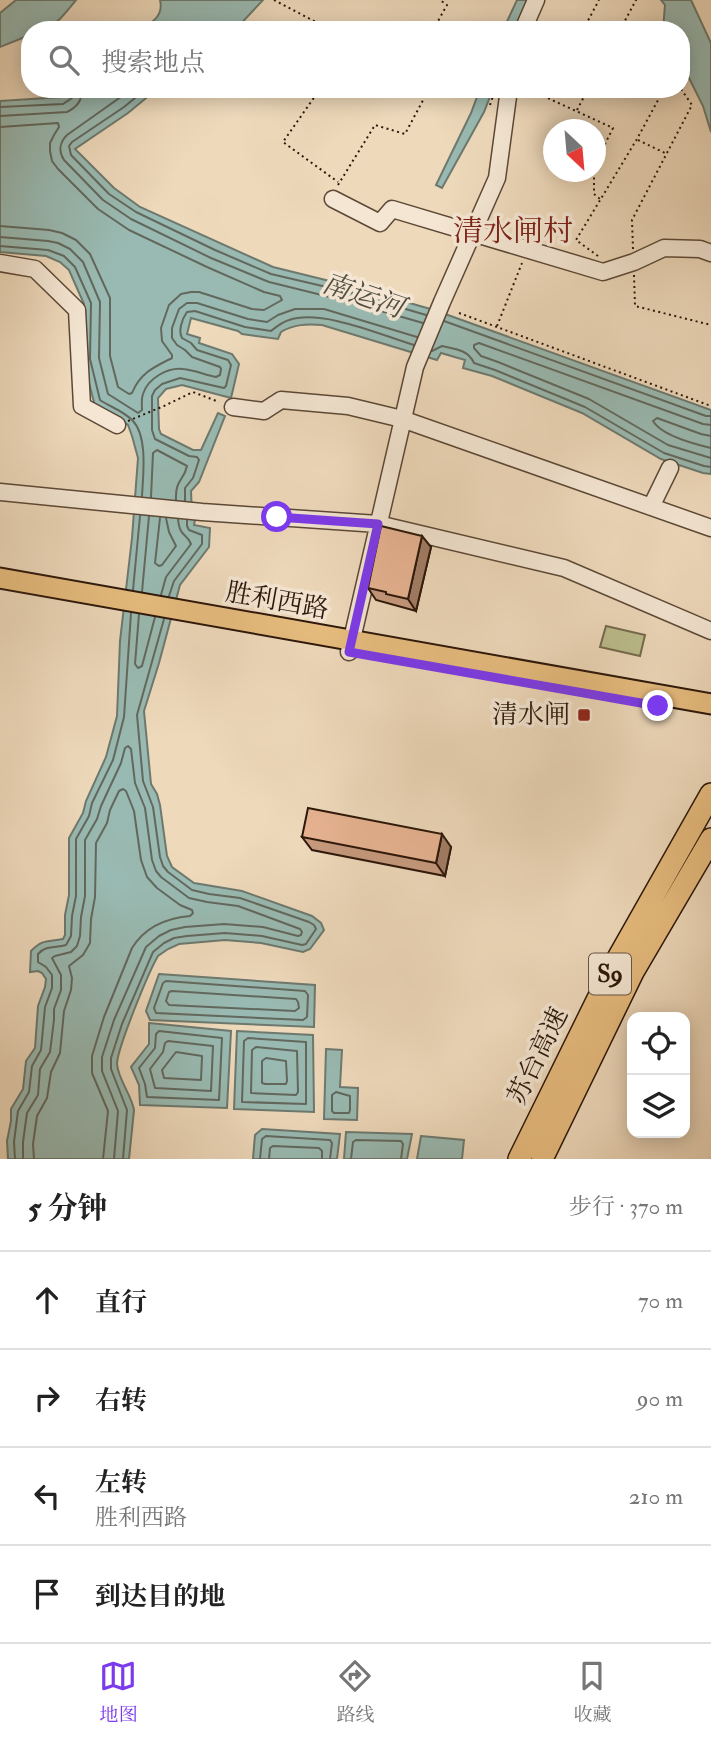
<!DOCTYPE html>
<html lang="zh">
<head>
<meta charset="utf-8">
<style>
  :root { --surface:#fff; --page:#f6f6f6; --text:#222; --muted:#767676; --line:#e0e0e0; --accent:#7c3aed }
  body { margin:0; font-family:"IM FELL Double Pica","Noto Serif SC",serif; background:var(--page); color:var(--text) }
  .controls { position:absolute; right:21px; bottom:21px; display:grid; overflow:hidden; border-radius:14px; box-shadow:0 4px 18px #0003 }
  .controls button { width:63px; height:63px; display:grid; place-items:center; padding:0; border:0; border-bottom:2px solid var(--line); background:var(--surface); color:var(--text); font:35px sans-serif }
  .compass { position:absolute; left:543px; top:119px; width:63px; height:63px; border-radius:50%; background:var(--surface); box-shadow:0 4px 18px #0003; rotate:154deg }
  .stop { position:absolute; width:21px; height:21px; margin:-16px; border:5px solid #7c3aed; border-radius:50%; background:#fff }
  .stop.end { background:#7c3aed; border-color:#fff; box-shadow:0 2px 7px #0008 }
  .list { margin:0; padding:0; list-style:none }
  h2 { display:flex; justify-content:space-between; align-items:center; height:91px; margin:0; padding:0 28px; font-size:30px }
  h2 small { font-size:23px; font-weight:400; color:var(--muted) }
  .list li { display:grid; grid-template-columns:46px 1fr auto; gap:21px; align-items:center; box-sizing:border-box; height:98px; padding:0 28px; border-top:2px solid var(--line) }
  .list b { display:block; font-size:26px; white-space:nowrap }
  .list p { margin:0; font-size:23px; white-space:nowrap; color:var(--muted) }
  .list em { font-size:23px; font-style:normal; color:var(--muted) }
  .icon { flex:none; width:38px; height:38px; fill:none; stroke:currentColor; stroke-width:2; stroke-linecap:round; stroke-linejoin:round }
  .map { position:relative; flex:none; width:711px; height:1159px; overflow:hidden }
  .search { position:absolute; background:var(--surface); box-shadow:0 4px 18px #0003; left:21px; right:21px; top:21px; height:77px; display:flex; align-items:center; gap:18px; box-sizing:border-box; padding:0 24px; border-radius:28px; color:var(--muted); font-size:26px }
  .sheet { height:483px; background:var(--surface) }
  nav { display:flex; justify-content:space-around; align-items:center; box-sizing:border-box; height:98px; border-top:2px solid var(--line); background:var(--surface); font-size:19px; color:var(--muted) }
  nav a { display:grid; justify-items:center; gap:4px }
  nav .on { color:var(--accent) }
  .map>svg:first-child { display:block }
  .green { fill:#bcbe8d; stroke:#746a4c; stroke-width:2 }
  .water { fill:#99bab2; stroke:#6d796f; stroke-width:2 }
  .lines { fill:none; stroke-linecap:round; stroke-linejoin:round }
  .shore { stroke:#62685e; stroke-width:2 }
  .minor-casing { stroke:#5c4836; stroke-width:19 }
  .major-casing { stroke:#2c170a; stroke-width:23 }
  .highway-casing { stroke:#2c170a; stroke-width:24 }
  .path { stroke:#2c170a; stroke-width:2; stroke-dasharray:2 3.5; stroke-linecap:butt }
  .minor { stroke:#f4e6d3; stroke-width:16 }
  .major { stroke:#e7bc7e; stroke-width:19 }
  .highway { stroke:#e7bc7e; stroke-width:21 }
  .wall { fill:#c79a7e; stroke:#2c170a; stroke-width:2 }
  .shaded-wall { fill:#a27d66; stroke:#2c170a; stroke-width:2 }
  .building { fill:#e7b392; stroke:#2c170a; stroke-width:2 }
  .route { stroke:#7c3aed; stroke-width:9 }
  .poi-dot { fill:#8f2418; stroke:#f4e6d3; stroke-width:2.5 }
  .labels { text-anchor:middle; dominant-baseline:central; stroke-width:7; stroke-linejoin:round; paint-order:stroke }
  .shield { fill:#f4e6d3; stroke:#685546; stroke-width:2 }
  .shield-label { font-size:24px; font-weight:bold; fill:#2c170a }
  .street-label { font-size:26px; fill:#2c170a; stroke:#f4e6d3 }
  .poi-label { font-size:26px; fill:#2c170a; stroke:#f4e6d3; text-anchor:end }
  .water-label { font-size:28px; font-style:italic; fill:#525045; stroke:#f4e6d3 }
  .quarter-label { font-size:30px; fill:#7a1f14; stroke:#f4e6d3 }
</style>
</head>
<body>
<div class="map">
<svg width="711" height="1159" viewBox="0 0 711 1159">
  <rect width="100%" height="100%" fill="#eed9bb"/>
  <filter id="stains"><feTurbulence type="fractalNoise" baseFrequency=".00286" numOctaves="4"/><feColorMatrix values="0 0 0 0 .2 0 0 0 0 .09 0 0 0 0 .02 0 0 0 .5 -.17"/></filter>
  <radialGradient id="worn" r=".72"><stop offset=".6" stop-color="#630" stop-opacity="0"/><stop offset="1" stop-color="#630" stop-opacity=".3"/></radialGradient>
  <!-- green -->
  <path class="green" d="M606,626L645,635L640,656L600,647Z"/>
  <!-- water -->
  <path class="water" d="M16,0H76C61,18 55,30 30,30V35L0,47V13Z
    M160,0H263L235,30H139C152,23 164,16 160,0Z
    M517,0H532L517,30H503Z
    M661,0H691L711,43V132L703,106L681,62V30H663L665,5Z
    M67,89H157L128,113L75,149L114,188L140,207L273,267L350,286L434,310L711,410V474L703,473L661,459L582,413L492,376L463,368L465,360L441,353L437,360L322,325C307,324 294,324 281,332L278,339L242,334L238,331L191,318L187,334L200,338L199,343L232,354L239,364L231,398L182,385L166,389L158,398L159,429L161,434L193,450H201L218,413L225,416L199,482L191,491L192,514L196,515L194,525L210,528L209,547L180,585L159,663L144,711L151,784L157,794L160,805L167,856L172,867L194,883L242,891L312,916L321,923L324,930L310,949L303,952L261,943L225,940L179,944L168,949L158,956C149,971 117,1049 117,1064C118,1079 131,1094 134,1110L129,1159H8L7,1141L11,1121V1109L23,1089L26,1061L35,1048L38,1006L45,987L46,979L42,973L38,971L30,972L31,951C43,939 47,942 63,939L65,935V915L69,895V838L83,813L86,801L106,757L117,716L120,641L132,538L138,458L132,436L128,425L118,418L95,406L83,360L84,304L69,270L60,262L46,256L0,252V101L62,97L66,94Z
    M480,89H493L484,112L442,188L436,185L471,113Z
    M159,974L315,985L314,1027L150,1020L146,1011Z
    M149,1023L231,1031L227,1108L140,1105L139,1085L131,1067L149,1044Z
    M237,1031L313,1035L314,1112L234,1109Z
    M326,1049L342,1050L340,1087L358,1088L357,1120L324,1119Z
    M262,1129L340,1134L337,1159H253L255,1135Z
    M346,1132L412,1134L407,1159H344Z
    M421,1136L464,1140L462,1159H417Z"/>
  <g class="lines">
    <!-- shore -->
    <path class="shore" d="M132,89L67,135C60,142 58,151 64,160L103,200L131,219L211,258L269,282L346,301L423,323
      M146,89L124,107L72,142L69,146L71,155L109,194L136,212L215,250L271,274L348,292L426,315
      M0,107L63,104L72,98L73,89
      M0,116L67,112C77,107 82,101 82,89
      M0,127L58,123L59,127L54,135L50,143V151L52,161L58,169L98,209L129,230L207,267L264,292L280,296L282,300L264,310L252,309L199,292H191L181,294L169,305L161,328L162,341L172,355V358C154,367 140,373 132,393L129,394L118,387L110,356V298L90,254L76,240L62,233L49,230L0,226
      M0,237L48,241L58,243L70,249L83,262L100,302L99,358L108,394L138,413L142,410C142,405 141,399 143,394C148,378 168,367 183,369C194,370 206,375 216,377L220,375L221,369L220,367L192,357L185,350L177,345L172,338V328L179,309L187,303H197L248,319L267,322L278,315L295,309H324L417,337
      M0,246L48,250L64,256L75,267L91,303L90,359L100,400C110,407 124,411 133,421C148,437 143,476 142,496
      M444,321L706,416H711
      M432,351L442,346C456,349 468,350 474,363L495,370L585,407L664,453L704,466L711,467
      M711,425L703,424L479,343L474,345V348L481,356L498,362L589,399L668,445L711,458
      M711,436L701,434L657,418L653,421C661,435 694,444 711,448
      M151,497L153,453L157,450L187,466C184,481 175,479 176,500
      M185,501V488L193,478L199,460L197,457L189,456L155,439L152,430V396L155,390L162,384L180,378L224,388L226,386L231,365L228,360L197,350L191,343L182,338C178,331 182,319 187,312L195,311L245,327L271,331C276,327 282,322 289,320C322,309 381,335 414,345
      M160,518L155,563L159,566L162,565L176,546L169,532L166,518
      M133,590L140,516
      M142,592L149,516
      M161,595L166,577L191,544C186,532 180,538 178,519
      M169,596L174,581L202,544V535L189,530L187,526V520
      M139,614L135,664L138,668L142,666L155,617
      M166,981L305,991L308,995L307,1017L303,1020L156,1013L154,1008L163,983Z
      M172,991L296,999L298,1002L299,1008L295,1011L169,1005L166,1001L169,992Z
      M159,1031L222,1038L219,1100L147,1097L145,1084L139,1068L155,1048L156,1034Z
      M248,1038L306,1042V1104L242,1102L244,1041Z
      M168,1041L213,1046L211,1091L155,1088L150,1069L163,1052L165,1043Z
      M256,1047L297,1051L298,1092L296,1095L251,1093L252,1050Z
      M176,1052L202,1056L201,1080L164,1078L162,1070Z
      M266,1058L286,1061L287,1081L286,1084H265L262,1083V1061Z
      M336,1092L350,1096V1110L349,1113H334L332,1111V1095Z
      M15,1159L14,1142L18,1111L29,1092L32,1066L41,1050L45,1007L52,988V975L46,967L38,962V954C46,945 55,948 66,945L71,936L72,916L76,896V839L89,816L92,803L113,760L124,717L131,613
      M23,1159V1142L27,1113L38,1095L40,1069L50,1052L54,1020V1009L61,990V975L52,958L55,956L71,952L77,946L80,936L81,917L85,896V840L97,819L101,806L121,763L125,748L128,746L131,749L135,783L145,808L152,860L156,871L161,877L189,898L207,902L238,906L300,929L302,932L301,935L298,936L263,927L224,924L185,927L171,930L159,936L146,947L114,1020L102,1057V1071L118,1111L114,1159
      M34,1159L33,1144L37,1116L47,1098L51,1072L60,1053L64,1011L71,990L72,978L69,966L83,955L90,943L91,919L95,897L96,843L107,823L110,810L119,791L123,789L126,791L134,811L141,860L147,877L157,888L180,905L192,910L193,913L190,916C167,918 145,927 132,948L104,1017L92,1056V1073L108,1111L103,1159
      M123,1159L127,1110L111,1069V1058L122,1024L153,952L164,943L174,938L187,936L225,933L262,936L302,945L306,944L316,929L314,925L309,922L240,898L209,894L192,890L168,872L163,866L160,857L153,807L143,781L137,715L164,619
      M260,1159L262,1139L266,1136L330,1140L332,1143L330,1159
      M269,1159L270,1148L273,1146L319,1148L322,1151V1159
      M351,1159L353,1142L356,1140L401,1141L403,1144L401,1159"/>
    <defs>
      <path id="minor" d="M523,30L536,0
        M333,199L380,223L392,209L603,272L634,262L664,248L700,249L711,253
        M0,263L35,269L77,310L82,406L117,425
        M233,407L264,411L281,400L348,406L402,419L711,528
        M0,492L202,512L378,524L564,568L711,631
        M651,507L670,468
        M349,652L415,367L442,302L497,178L509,89"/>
      <path id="major" d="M0,578L711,704"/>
      <path id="highway" d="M519,1159L617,960L711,794
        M542,1159L633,972L711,839"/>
    </defs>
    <!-- minor casing -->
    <use href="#minor" class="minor-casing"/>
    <!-- major casing -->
    <use href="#major" class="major-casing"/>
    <!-- highway casing -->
    <use href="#highway" class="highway-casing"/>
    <!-- path -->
    <path class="path" d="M274,0L331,30
      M433,30L447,5L440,0
      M583,30L599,0
      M620,30L636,0H639
      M320,89L283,142L338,182
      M528,89L613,128L596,162
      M472,94L474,89
      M490,105L495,90
      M577,110L588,89
      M638,140L667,154
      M594,172V194L600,199
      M338,185L375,125L405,134L429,89
      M633,249L632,220L692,105L681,89
      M598,256L576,240L637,139L664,89
      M634,275L635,306L711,325
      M459,313L711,406
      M497,326L522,263
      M128,421L164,406L193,392L219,402"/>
    <!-- minor -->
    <use href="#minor" class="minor"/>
    <!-- major -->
    <use href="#major" class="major"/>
    <!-- highway -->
    <use href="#highway" class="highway"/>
  </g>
  <!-- wall -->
  <path class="wall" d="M431,547L416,611L376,600L368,588Z
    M302,837L451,847L445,876L312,850Z"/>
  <!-- shaded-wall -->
  <path class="shaded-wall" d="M422,536L431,547L416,611L408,599Z
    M442,834L451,847L445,876L436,863Z"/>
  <!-- building -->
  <path class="building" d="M381,526L422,536L408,599L386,594V592L368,588Z
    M308,808L442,834L436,863L302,837Z"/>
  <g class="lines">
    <!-- route -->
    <path class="route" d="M277,517L378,524L349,652L658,706"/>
  </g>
  <!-- markers -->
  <rect class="poi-dot" x="577" y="708" width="14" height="14" rx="3.5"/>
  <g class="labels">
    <!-- shield labels -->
    <rect class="shield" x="589" y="953.5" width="42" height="41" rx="5"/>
    <g class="shield-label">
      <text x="610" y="974">S9</text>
    </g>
    <!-- street labels -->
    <g class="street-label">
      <text transform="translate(277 601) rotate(10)">胜利西路</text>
      <text transform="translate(538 1056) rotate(-64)">苏台高速</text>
    </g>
    <!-- poi labels -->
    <g class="poi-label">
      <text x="570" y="715">清水闸</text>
    </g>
    <!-- water labels -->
    <g class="water-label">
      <text transform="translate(363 296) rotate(19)">南运河</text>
    </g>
    <!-- quarter labels -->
    <g class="quarter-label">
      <text x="513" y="231">清水闸村</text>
    </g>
  </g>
  <rect width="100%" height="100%" filter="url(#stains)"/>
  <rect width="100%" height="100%" fill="url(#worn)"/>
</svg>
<div class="controls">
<button><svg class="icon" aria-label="locate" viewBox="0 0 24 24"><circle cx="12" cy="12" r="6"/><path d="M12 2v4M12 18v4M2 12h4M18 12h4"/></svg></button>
<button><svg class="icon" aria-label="layers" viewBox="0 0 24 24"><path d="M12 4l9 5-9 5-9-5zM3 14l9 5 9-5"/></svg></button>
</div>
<svg class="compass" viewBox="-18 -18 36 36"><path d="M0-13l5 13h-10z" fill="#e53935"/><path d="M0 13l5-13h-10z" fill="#767676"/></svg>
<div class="stop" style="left:277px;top:517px"></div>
<div class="stop end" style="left:658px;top:706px"></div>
<div class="search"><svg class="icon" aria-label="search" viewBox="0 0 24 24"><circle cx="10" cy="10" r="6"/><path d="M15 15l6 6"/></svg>搜索地点</div>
</div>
<section class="sheet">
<h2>5 分钟<small>步行 · 370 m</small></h2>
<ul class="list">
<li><svg class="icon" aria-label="ahead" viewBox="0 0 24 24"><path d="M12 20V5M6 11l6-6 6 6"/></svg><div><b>直行</b></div><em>70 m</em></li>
<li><svg class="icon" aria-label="right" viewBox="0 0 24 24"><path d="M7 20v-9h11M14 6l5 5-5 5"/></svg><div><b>右转</b></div><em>90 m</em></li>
<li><svg class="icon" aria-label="left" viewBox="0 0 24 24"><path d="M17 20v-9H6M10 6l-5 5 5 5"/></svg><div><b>左转</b><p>胜利西路</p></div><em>210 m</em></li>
<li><svg class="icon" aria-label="arrive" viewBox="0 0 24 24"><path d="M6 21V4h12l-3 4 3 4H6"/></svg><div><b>到达目的地</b></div></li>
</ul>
</section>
<nav>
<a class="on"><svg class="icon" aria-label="map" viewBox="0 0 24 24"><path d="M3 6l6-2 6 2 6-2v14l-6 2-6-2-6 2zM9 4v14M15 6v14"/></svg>地图</a>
<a><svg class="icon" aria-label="directions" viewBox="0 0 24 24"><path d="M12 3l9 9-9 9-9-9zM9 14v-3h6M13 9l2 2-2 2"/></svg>路线</a>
<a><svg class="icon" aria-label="saved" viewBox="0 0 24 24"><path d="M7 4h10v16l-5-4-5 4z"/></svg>收藏</a>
</nav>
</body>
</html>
